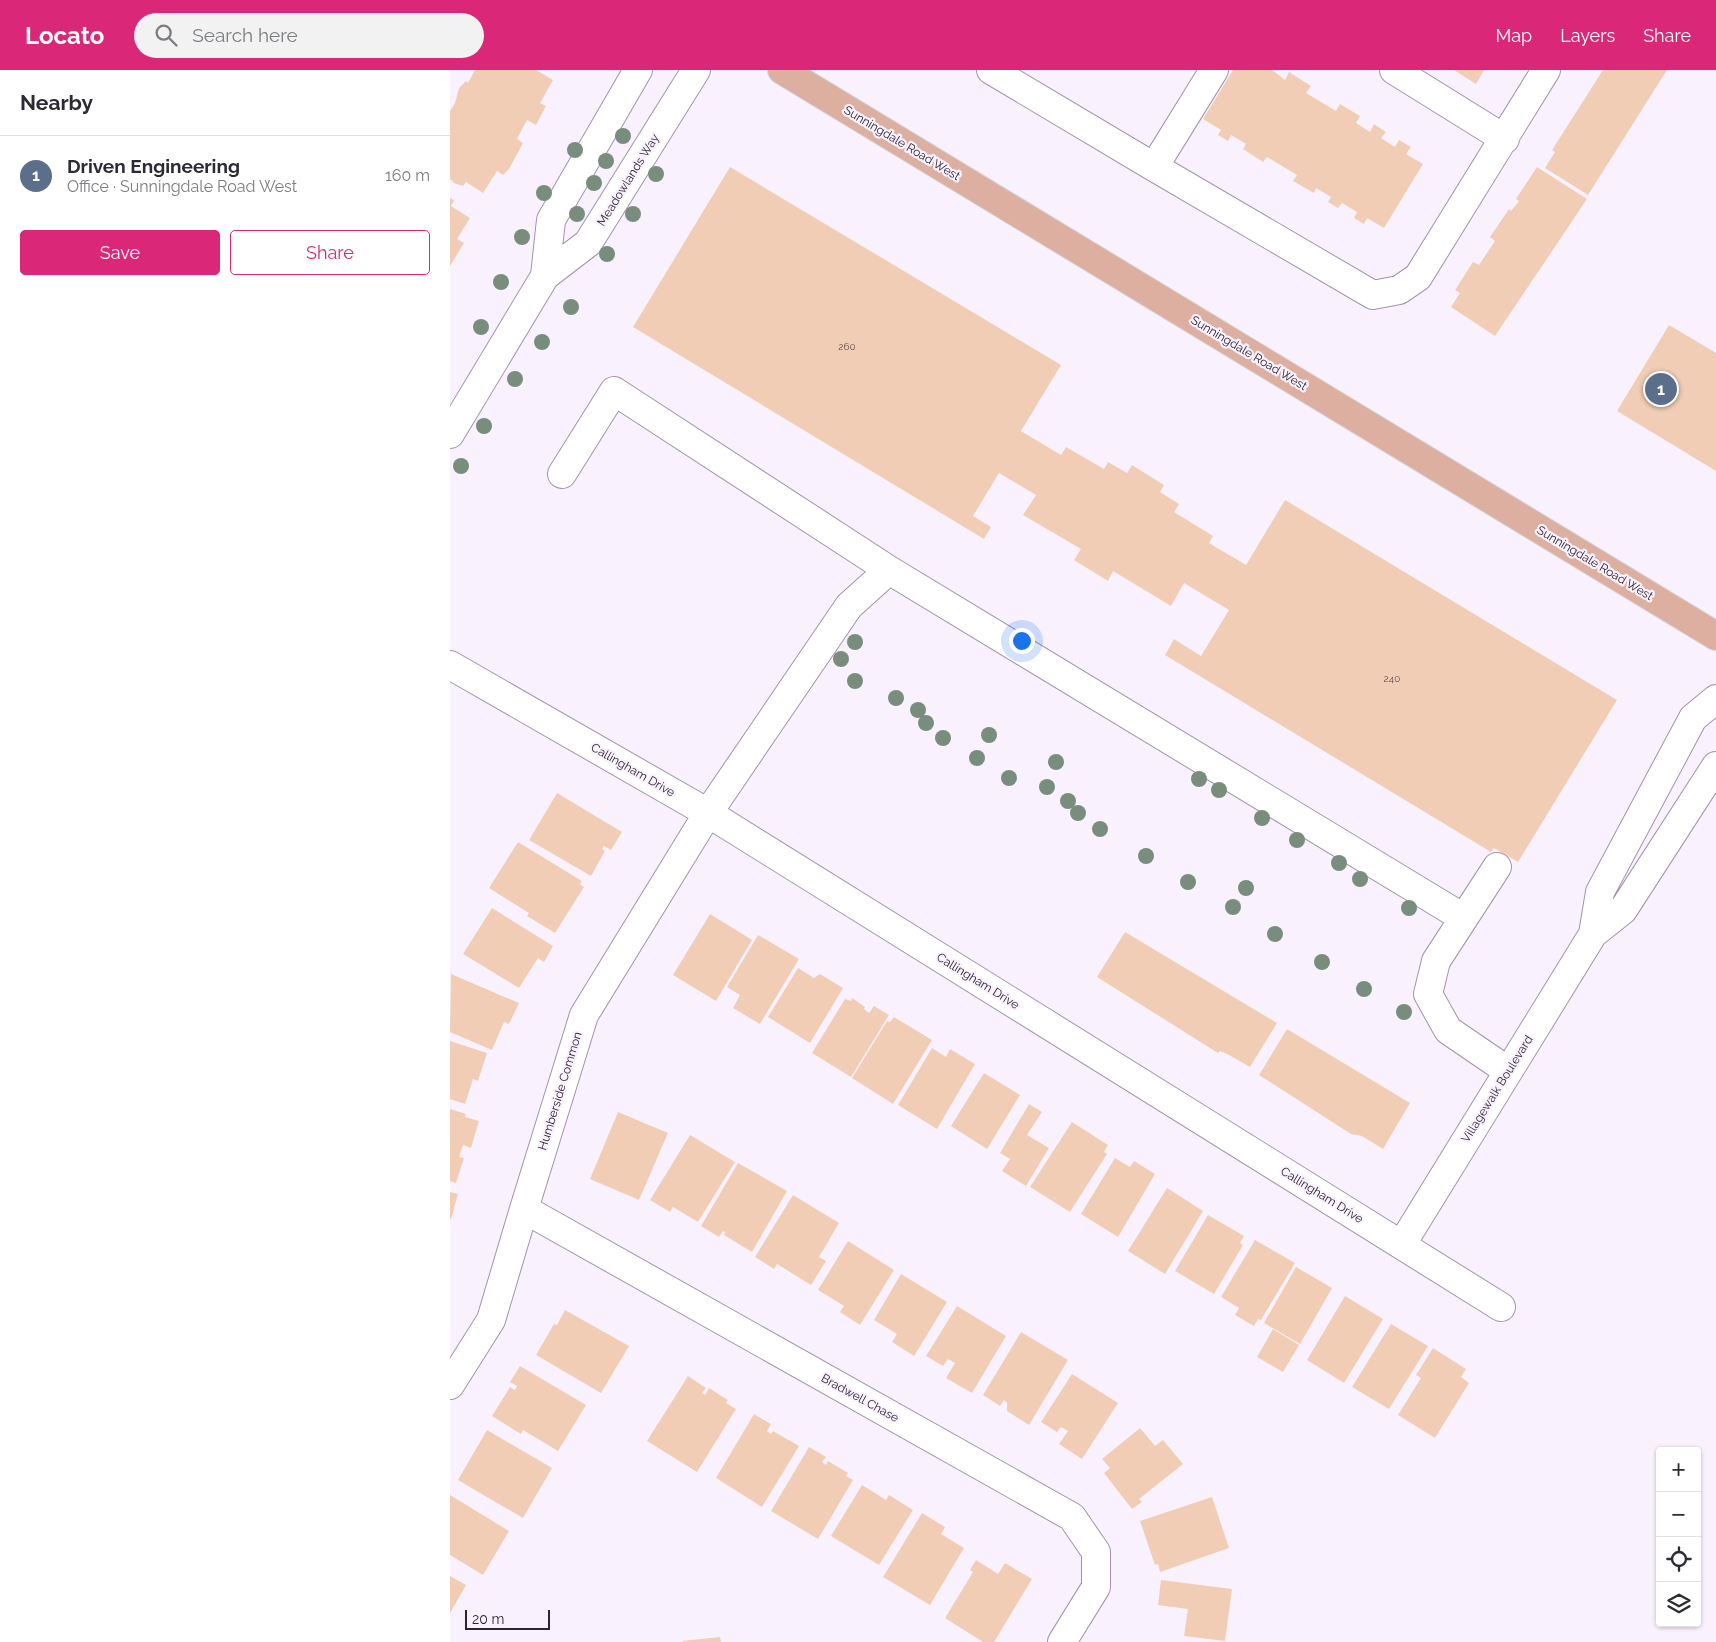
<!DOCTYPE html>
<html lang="en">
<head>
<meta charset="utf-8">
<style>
  :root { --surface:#fff; --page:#f2f2f3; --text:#2b2b33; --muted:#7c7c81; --line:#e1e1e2; --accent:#db2777 }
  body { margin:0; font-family:Raleway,sans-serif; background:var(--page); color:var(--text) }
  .controls { position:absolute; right:15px; bottom:15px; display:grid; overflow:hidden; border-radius:5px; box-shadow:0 1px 4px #0004 }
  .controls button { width:45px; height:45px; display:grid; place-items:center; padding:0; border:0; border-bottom:1px solid var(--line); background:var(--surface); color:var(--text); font:25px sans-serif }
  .scale { position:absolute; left:15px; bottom:12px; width:85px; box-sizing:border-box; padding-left:5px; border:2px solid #2c2630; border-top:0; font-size:14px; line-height:18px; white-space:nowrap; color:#2c2630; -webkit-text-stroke:4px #f9f2fe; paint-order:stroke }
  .you { position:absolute; left:571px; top:570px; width:18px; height:18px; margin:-12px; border:4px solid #fff; border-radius:50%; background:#1a73e8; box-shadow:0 0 0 8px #1a73e833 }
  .badge { display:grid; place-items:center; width:32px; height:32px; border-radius:50%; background:var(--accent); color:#fff; font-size:16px; font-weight:700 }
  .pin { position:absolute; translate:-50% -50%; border:2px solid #fff; box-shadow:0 1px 5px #0006 }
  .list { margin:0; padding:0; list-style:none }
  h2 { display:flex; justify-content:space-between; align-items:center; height:65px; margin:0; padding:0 20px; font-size:21px }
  h2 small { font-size:16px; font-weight:400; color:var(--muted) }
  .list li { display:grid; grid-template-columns:32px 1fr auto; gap:15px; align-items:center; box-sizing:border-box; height:80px; padding:0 20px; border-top:1px solid var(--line) }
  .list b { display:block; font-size:19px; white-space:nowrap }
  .list p { margin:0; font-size:16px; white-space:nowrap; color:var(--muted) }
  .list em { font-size:16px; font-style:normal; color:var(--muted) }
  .actions { display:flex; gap:10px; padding:15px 20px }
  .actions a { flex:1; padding:11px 0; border:1px solid var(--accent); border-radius:5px; text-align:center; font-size:18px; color:var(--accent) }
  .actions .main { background:var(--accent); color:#fff }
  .icon { flex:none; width:28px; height:28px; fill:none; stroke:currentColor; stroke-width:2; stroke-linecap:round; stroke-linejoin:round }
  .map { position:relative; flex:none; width:1266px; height:1572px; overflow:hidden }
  header { display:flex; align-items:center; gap:30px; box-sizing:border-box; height:70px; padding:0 25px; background:var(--accent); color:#fff }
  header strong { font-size:24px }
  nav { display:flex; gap:28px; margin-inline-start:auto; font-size:18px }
  .search { width:350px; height:45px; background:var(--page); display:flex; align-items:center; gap:12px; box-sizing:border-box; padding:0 18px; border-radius:28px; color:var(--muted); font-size:19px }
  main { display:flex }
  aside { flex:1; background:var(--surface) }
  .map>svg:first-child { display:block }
  .building { fill:#f2cdb5 }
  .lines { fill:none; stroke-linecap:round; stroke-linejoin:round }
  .minor-casing { stroke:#a193ad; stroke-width:30 }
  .major-casing { stroke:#d5d4d6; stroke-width:30 }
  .minor { stroke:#fff; stroke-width:28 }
  .major { stroke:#dcafa0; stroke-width:28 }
  .tree { fill:#788d7c }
  .labels { text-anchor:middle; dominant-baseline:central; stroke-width:4.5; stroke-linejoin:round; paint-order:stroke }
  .number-label { font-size:10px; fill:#5e5051 }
  .street-label { font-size:12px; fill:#2c2630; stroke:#f9f2fe }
</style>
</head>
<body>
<header>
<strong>Locato</strong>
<div class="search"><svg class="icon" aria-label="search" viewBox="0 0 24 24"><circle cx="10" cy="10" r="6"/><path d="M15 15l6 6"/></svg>Search here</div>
<nav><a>Map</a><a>Layers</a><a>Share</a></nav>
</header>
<main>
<aside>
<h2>Nearby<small></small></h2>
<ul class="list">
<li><span class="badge" style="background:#5c6f8a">1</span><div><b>Driven Engineering</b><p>Office · Sunningdale Road West</p></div><em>160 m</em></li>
</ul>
<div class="actions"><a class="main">Save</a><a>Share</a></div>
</aside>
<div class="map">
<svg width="1266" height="1572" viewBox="0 0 1266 1572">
  <rect width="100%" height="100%" fill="#f9f2fe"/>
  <!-- building -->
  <path class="building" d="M25,0H86L103,10L90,33L96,36L86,55L77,50L67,69L73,73L59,99L53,105L47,101L33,123L16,112L13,116L4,113L0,109V41L5,33L9,18L16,11L18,13Z
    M783,0H822L835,10L839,2L861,16L856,23L886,41L890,34L910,46L906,53L920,62L924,54L936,62L931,68L945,77L949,70L961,77L956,84L973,94L934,158L917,148L914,154L904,148L907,142L892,133L888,138L878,132L881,127L866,118L864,123L843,111L847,105L817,87L813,92L793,79L796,74L781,65L778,71L768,65L771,60L753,49Z
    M1004,0H1034L1026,14Z
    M1153,0H1217L1138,125L1095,98L1105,82L1102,80Z
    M280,97L611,295L571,361L611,385L616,377L654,399L658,392L677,403L682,395L714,415L710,422L729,434L724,442L763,466L759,473L796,495L835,430L1167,630L1068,792L1044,778L1041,782L715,585L724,569L751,586L779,540L734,513L721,536L663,501L658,511L624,490L631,479L573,445L586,425L549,403L523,446L541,457L534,469L183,257Z
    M1087,97L1137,129L1045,266L1001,237L1010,223L1005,220L1023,192L1029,195L1045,171L1040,167L1059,139L1061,141L1069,131L1066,129Z
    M0,128L4,130L1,136L20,148L7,169L14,173L0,196Z
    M1219,255L1266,283V401L1167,341Z
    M107,723L172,762L161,780L154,776L152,779L155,781L141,806L79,770Z
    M68,772L132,811L130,814L134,817L105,863L77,846L79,843L39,818Z
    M42,838L103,876L94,892L88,888L69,918L13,884Z
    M260,844L302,870L266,931L223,905Z
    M675,862L827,953L800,997L779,985L770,981L768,983L647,907Z
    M308,865L349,889L310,954L283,938L290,925L277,917Z
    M348,898L364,908L370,904L393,918L360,973L318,947Z
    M1,904L69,933L59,954L54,952L42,980L0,962Z
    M402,928L415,937L414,939L419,943L424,936L439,945L401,1007L362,983L395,929L401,931Z
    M444,947L482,970L443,1034L402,1008L437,951L440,952Z
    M837,959L960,1033L933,1079L912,1066L901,1064L809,1005Z
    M0,971L37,983L28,1011L23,1009L15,1034L0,1029Z
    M482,978L496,987L500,979L525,994L487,1059L448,1035Z
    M534,1003L570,1025L537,1079L501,1056Z
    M579,1034L592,1042L577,1065L599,1078L576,1116L552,1101L560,1089L550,1083Z
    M0,1039L16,1044L15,1047L29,1051L21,1078L13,1075L9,1087L14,1088L6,1113L0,1111Z
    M168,1042L218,1063L189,1130L140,1109Z
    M622,1052L658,1075L654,1082L657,1084L620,1142L580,1117Z
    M240,1065L285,1092L248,1152L223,1137L220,1142L200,1130Z
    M665,1088L680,1097L684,1091L705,1104L668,1167L631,1144Z
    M288,1093L337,1121L302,1182L274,1165L275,1162L273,1161L269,1167L251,1156Z
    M717,1118L753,1141L715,1204L678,1181Z
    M0,1122L8,1124L1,1149H0Z
    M343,1125L389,1153L369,1187L376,1191L361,1215L327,1194L324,1199L305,1187Z
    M758,1145L794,1166L790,1173L793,1175L764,1224L725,1201Z
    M805,1170L845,1193L811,1250L808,1249L804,1256L785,1245L789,1238L771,1227Z
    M398,1171L444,1200L410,1255L390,1242L394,1236L368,1220Z
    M846,1197L882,1218L850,1274L814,1253Z
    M451,1204L497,1232L464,1286L442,1272L447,1264L424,1250Z
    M895,1226L933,1249L894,1313L857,1290Z
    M507,1236L556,1266L522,1323L496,1308L505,1293L498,1289L493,1296L476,1286Z
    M115,1240L179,1276L151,1323L86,1285L104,1254L107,1255Z
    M941,1254L978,1276L939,1339L902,1317Z
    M823,1259L849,1275L833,1302L807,1287Z
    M571,1262L618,1290L579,1355L557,1341V1333L554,1330L550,1336L533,1325Z
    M983,1278L1016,1299L1011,1307L1019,1313L985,1368L948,1345L971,1308L966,1305Z
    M70,1296L136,1335L108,1381L73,1360L71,1364L42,1346L60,1317L65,1320L67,1316L60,1312Z
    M622,1304L668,1333L632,1389L609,1374L618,1361L611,1357L607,1362L591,1352Z
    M238,1306L256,1318L252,1323L255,1325L259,1318L278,1330L276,1333L286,1339L247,1402L197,1371Z
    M304,1344L321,1354L317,1361L321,1364L323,1361L349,1376L312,1437L266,1408Z
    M690,1358L705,1376L713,1370L733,1394L689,1429L692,1432L682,1439L654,1403L660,1398L652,1389Z
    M37,1360L102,1398L73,1448L8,1410Z
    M359,1377L376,1387L372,1392L376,1395L378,1391L398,1403L396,1406L403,1410L368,1469L321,1441Z
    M412,1415L436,1430L439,1425L463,1440L429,1495L381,1466Z
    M0,1425L59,1461L33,1505L0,1485Z
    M762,1427L779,1478L710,1502L708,1494L705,1495L690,1451Z
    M472,1443L495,1457L491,1464L514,1478L480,1535L433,1507Z
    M526,1490L548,1504L555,1493L582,1509L544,1572H533L495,1548L523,1502L520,1500Z
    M0,1506L16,1515L0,1543Z
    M711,1510L782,1519L775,1571L734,1566L738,1539L708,1535Z
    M270,1567L271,1572H233L232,1571Z"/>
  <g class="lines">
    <defs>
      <path id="minor" d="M541,0L704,97L923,225L949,220L968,207L1096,0
        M944,0L1055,69
        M704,97L764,0
        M95,206L101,150L188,0
        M0,364L95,206L138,173L246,0
        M112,404L164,321L439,500
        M0,595L258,743L1051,1237
        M1047,797L986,891L978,924L998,960L1058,1001
        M1143,864L1150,822L1243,648L1266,629
        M74,1139L622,1447L646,1482V1517L612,1572
        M952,1174L1143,864L1173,840L1266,696
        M0,1315L41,1250L74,1139L134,945L258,743L399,536L439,500L1012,847"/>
      <path id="major" d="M332,0L1266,566"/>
    </defs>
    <!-- minor casing -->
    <use href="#minor" class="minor-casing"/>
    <!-- major casing -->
    <use href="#major" class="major-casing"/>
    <!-- minor -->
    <use href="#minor" class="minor"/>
    <!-- major -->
    <use href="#major" class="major"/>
  </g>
  <!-- trees -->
  <g class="tree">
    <circle cx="173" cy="66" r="8"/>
    <circle cx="125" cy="80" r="8"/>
    <circle cx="156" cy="91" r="8"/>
    <circle cx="206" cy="104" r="8"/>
    <circle cx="144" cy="113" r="8"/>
    <circle cx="94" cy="123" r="8"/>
    <circle cx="127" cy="144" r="8"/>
    <circle cx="183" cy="144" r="8"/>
    <circle cx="72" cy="167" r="8"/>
    <circle cx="157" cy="184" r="8"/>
    <circle cx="51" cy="212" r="8"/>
    <circle cx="121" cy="237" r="8"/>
    <circle cx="31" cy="257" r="8"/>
    <circle cx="92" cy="272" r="8"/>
    <circle cx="65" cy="309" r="8"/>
    <circle cx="34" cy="356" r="8"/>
    <circle cx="11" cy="396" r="8"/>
    <circle cx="405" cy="572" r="8"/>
    <circle cx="391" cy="589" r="8"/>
    <circle cx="405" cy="611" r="8"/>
    <circle cx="446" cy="628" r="8"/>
    <circle cx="468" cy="640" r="8"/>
    <circle cx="476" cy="653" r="8"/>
    <circle cx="539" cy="665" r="8"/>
    <circle cx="493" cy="668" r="8"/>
    <circle cx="527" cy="688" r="8"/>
    <circle cx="606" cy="692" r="8"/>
    <circle cx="559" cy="708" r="8"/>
    <circle cx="749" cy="709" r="8"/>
    <circle cx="597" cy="717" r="8"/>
    <circle cx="769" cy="720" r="8"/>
    <circle cx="618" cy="731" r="8"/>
    <circle cx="628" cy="743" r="8"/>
    <circle cx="812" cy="748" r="8"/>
    <circle cx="650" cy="759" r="8"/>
    <circle cx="847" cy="770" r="8"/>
    <circle cx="696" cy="786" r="8"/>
    <circle cx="889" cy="793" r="8"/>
    <circle cx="910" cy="809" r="8"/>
    <circle cx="738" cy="812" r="8"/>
    <circle cx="796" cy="818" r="8"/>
    <circle cx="783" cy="837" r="8"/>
    <circle cx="959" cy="838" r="8"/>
    <circle cx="825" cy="864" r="8"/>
    <circle cx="872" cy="892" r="8"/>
    <circle cx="914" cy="919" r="8"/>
    <circle cx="954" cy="942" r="8"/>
  </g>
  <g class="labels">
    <!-- number labels -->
    <g class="number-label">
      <text x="397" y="276">260</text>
      <text x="942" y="608">240</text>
    </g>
    <!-- street labels -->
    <g class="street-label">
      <text transform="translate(452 73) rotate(31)">Sunningdale Road West</text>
      <text transform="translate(178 110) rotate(-58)">Meadowlands Way</text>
      <text transform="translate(799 283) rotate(31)">Sunningdale Road West</text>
      <text transform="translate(1145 493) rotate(31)">Sunningdale Road West</text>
      <text transform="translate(183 700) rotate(30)">Callingham Drive</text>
      <text transform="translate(528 911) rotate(32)">Callingham Drive</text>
      <text transform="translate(1047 1019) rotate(-58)">Villagewalk Boulevard</text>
      <text transform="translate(110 1021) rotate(-73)">Humberside Common</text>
      <text transform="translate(872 1125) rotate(32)">Callingham Drive</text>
      <text transform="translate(410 1328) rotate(29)">Bradwell Chase</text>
    </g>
  </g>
</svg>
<div class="controls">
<button>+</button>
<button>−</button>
<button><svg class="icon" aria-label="locate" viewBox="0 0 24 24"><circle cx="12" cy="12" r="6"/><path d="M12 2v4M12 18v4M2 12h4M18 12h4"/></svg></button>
<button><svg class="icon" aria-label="layers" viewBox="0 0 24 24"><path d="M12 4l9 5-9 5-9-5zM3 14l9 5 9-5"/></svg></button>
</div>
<div class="scale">20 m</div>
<div class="you"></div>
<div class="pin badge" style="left:1211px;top:319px;background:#5c6f8a">1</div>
</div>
</main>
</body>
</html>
